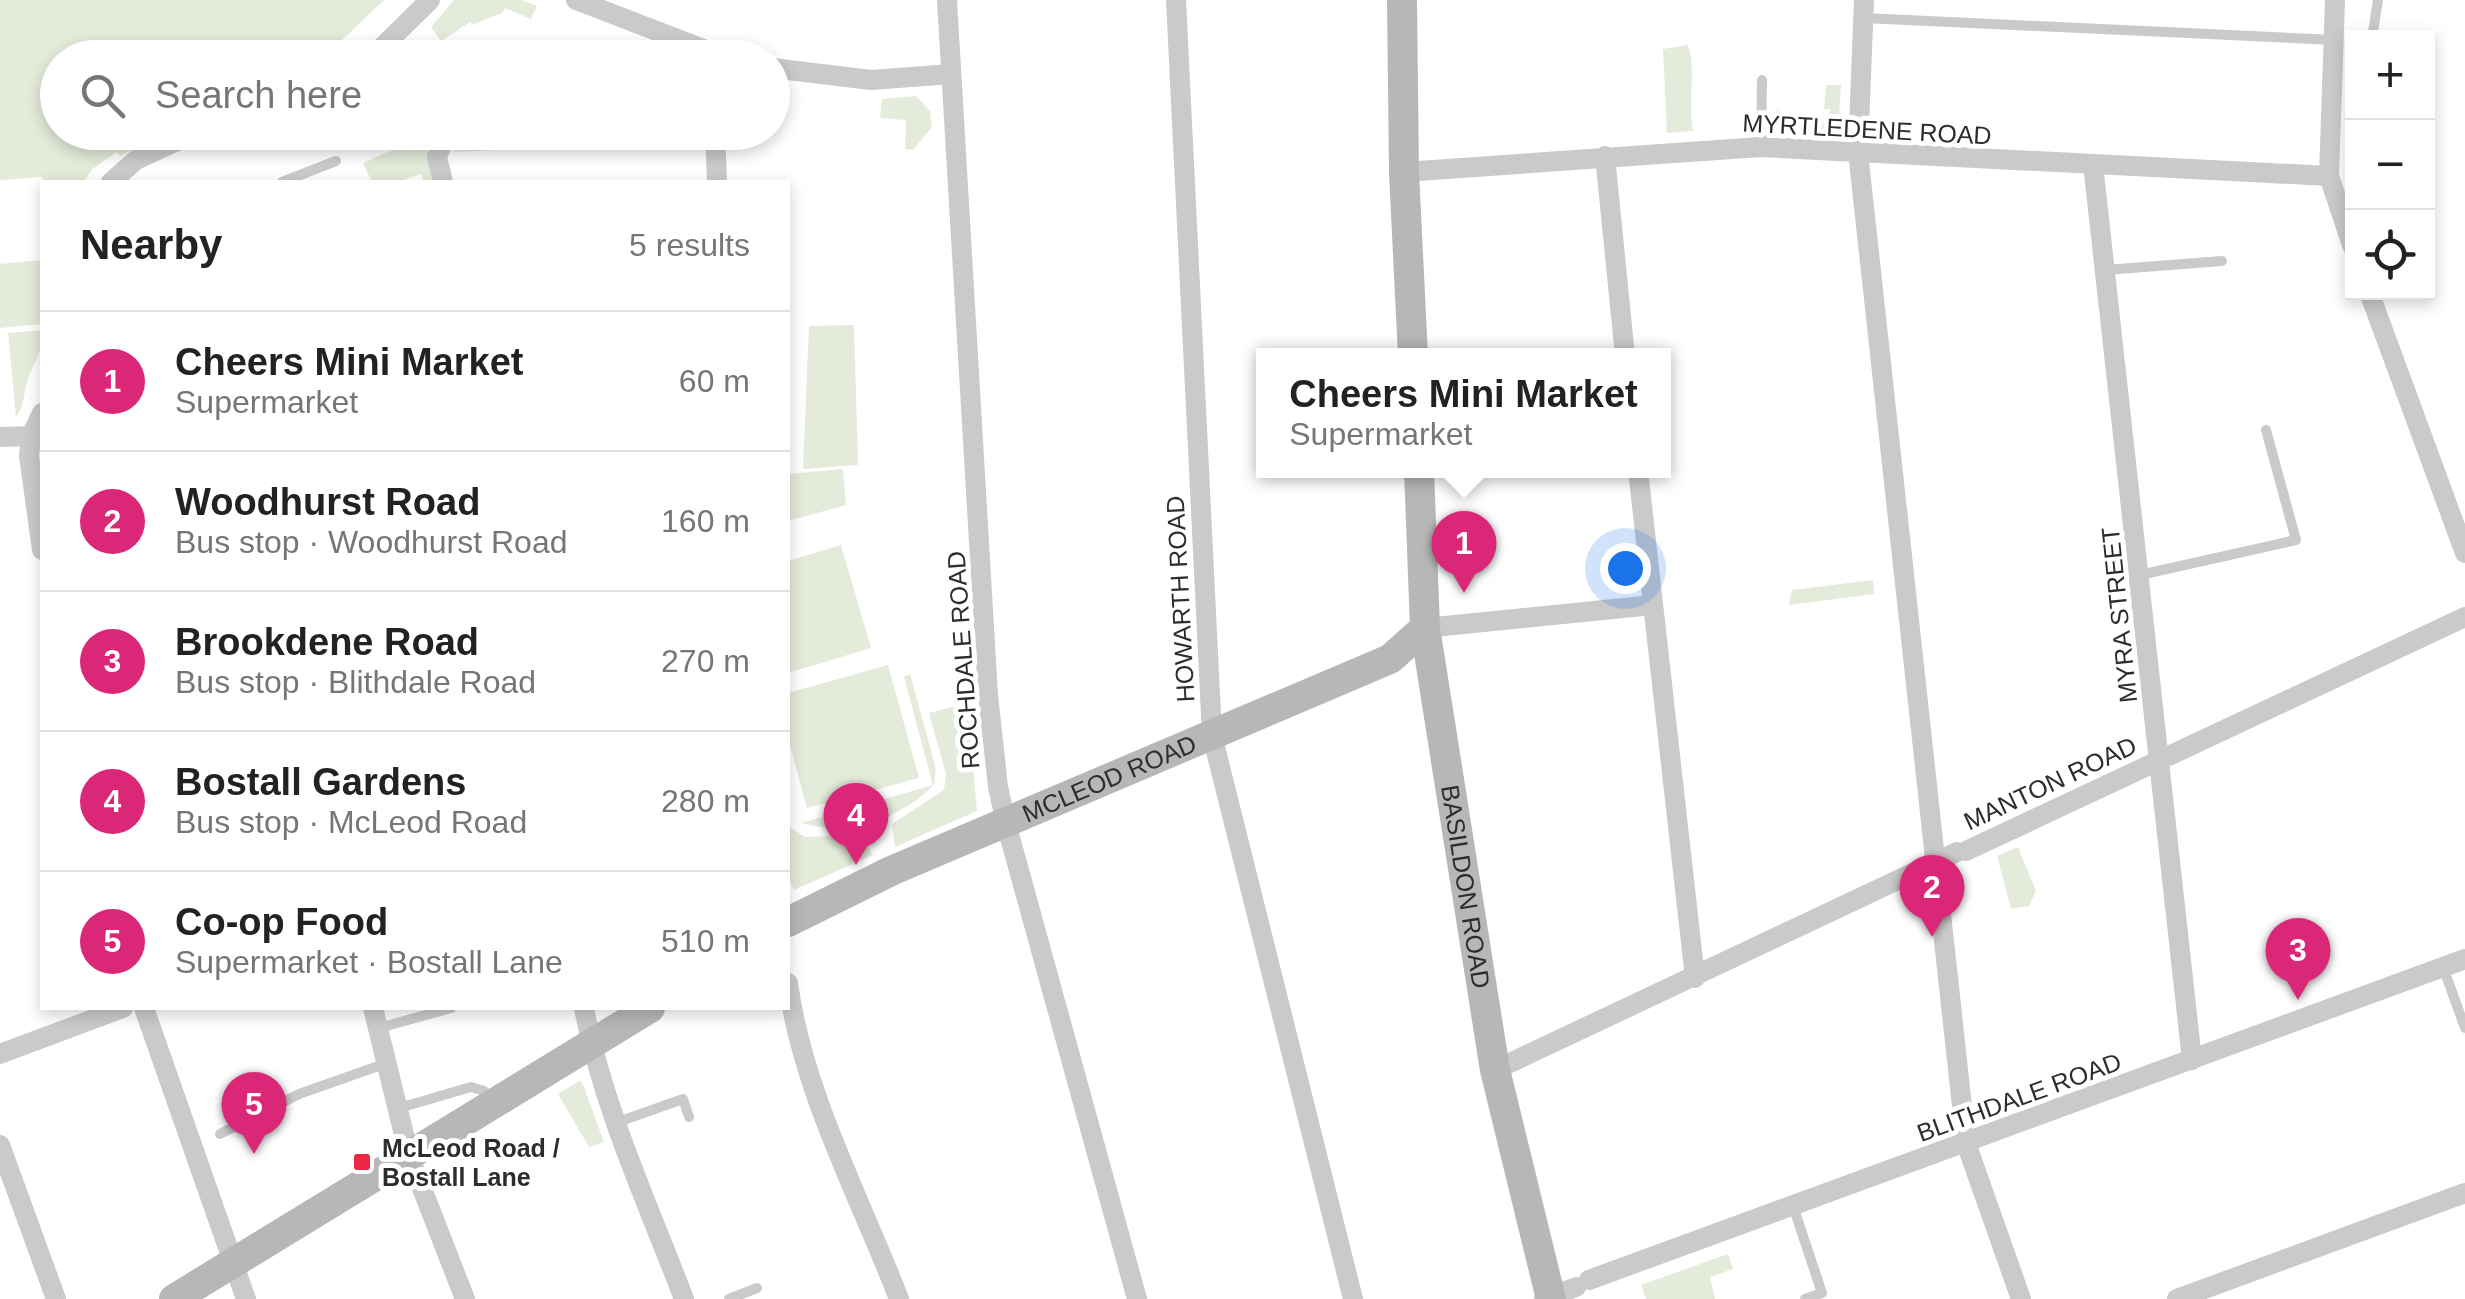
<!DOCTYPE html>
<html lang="en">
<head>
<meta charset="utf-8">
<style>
  :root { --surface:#fff; --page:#f6f6f6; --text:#222; --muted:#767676; --line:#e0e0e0; --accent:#db2777 }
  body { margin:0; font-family:Helvetica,sans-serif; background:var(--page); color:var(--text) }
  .controls { position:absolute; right:30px; top:30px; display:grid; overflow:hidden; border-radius:0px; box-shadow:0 5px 15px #0003 }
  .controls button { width:90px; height:90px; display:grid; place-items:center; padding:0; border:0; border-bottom:2px solid var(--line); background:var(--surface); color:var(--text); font:50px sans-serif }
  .you { position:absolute; left:1625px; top:568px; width:35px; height:35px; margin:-25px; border:8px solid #fff; border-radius:50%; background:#1a73e8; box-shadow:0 0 0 15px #1a73e833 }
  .badge { display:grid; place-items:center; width:65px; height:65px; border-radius:50%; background:var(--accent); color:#fff; font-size:32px; font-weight:700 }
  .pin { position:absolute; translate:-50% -82px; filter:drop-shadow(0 2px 5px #0008) }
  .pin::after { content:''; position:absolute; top:52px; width:35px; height:30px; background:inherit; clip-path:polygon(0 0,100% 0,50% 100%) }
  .popup { position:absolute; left:1256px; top:348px; width:415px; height:130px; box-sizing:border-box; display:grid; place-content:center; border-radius:0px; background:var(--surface); filter:drop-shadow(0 2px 8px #0005); font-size:32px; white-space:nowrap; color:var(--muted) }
  .popup b { font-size:38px; color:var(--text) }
  .popup::after { content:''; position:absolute; left:50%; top:100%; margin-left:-20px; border:20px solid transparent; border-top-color:var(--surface) }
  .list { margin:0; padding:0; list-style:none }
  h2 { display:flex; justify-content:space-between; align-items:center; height:130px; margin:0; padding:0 40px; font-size:42px }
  h2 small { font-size:32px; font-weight:400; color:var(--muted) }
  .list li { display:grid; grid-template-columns:65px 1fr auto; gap:30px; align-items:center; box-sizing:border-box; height:140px; padding:0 40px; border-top:2px solid var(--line) }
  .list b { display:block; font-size:38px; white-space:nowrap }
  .list p { margin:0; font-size:32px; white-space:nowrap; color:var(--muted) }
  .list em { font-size:32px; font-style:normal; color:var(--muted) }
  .icon { flex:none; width:55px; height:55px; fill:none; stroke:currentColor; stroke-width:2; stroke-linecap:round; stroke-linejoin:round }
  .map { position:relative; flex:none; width:2465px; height:1299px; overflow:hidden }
  .search { position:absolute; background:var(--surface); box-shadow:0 5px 15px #0003; left:40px; top:40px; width:750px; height:110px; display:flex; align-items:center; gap:25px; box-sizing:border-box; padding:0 35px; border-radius:55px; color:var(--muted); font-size:38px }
  .panel { position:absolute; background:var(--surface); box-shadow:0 5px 15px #0003; left:40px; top:180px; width:750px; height:830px; border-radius:0px }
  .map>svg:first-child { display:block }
  .green { fill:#e4ebda }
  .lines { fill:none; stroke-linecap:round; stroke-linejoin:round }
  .lane { stroke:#cacaca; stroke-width:10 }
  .street { stroke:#cacaca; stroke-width:20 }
  .secondary { stroke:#b7b7b7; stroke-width:30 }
  .poi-dot { fill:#ec2744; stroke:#fff; stroke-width:4 }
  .labels { text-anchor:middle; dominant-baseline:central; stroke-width:10; stroke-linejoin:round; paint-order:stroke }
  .street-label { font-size:25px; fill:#2d2d2d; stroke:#fff }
  .poi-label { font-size:25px; font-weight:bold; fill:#2d2d2d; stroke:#fff; text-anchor:start }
</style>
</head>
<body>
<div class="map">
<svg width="2465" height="1299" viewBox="0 0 2465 1299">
  <rect width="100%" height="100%" fill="#fff"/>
  <!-- green -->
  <path class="green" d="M0,0H384L324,57L58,58V132L168,133L120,156L117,152L92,169L84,182H43L42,177L0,180Z
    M454,0H521L537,6L531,19L505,8L502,13L472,25L470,22L441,41L431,27Z
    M1688,45C1697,76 1687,98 1693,131L1667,133L1663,49Z
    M1826,85H1841L1838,134L1775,132L1776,110L1780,111V120H1792L1793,117L1800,118V123L1830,121V109H1824Z
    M916,96L930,111L932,127L913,150L905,149L906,120L880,118L882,99Z
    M471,132H701V140L453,152Z
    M390,133H424L435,182H424L421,174L397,182H372L363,163L392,150L385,136Z
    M42,260V324L0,328V264Z
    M854,325L858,465L803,469L809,326Z
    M42,330C43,359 31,363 26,386C23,399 24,405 16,417L8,333Z
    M843,469L846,505L788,521V474Z
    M841,545L871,648L788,673V561Z
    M1873,580L1874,594L1789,605L1792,590Z
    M888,665L919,778L807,808L788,738V693Z
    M910,674L936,769L934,785C900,819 848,837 801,823L933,785L904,677Z
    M967,703L977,811L895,847L892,824L944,790L946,774L929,713Z
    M788,826L805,837L860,835L873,855L794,890L788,876Z
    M2018,847L2036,891L2029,906L2011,909L1997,856Z
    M579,1081L582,1082L604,1142L589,1147L558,1094Z
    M1728,1254L1733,1269L1710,1277L1715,1299H1646L1641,1285Z"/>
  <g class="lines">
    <!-- lane -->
    <path class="lane" d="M1864,18L2334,40
      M2372,38L2378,0
      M1761,146L1762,80
      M282,182L336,161
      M2105,270L2222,261
      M2140,575L2296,540L2266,430
      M2443,967L2465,1028
      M379,1028L451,1008
      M399,1108L471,1087L484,1091L492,1102
      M618,1122L683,1099L689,1117
      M220,1134L299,1094L387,1063
      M1793,1206L1822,1293L1805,1299
      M729,1299L757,1288"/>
    <!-- street -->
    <path class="street" d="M576,0L727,58
      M947,0L988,695L998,787L1006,823L1137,1299
      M1176,0L1212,735L1353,1299
      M1864,0L1858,152L1966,1143L2021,1299
      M2335,0L2329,176L2352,245
      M371,58L430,0
      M772,68L871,80L951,74
      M358,132H380
      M715,132L717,182
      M1605,156L1625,356
      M2093,164L2192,1060
      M1404,172L1761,147L2329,176
      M111,182L136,160L197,132
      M443,182L437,157L447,132
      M2369,292L2465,553
      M42,413L31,436L29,456L42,550
      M0,437L31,436
      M1638,470L1695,978
      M1425,628L1653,605
      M1966,851L2465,617
      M788,983C803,1093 859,1195 899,1299
      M144,1008L246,1299
      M373,1008L409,1155L465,1299
      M584,1008C603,1108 648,1204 684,1299
      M0,1054L123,1008
      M1495,1070L1957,852
      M0,1145L56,1299
      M1589,1280L2465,959
      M1544,1299L1576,1287
      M2177,1299L2465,1193"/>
    <!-- secondary -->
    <g class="secondary">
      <path d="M1402,0L1404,172L1413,356"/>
      <path id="s1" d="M1419,470L1425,628L1495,1070L1551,1299"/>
      <path id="s2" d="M788,922L891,871L1390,659L1425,628"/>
      <path d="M174,1299L650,1008"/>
    </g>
  </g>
  <!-- markers -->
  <rect class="poi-dot" x="352" y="1152" width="20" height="20" rx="5"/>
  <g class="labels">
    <!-- street labels -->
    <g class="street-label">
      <text transform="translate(1867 129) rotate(3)">MYRTLEDENE ROAD</text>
      <text transform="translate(1180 599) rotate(-93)">HOWARTH ROAD</text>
      <text transform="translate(2119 615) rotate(-96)">MYRA STREET</text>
      <text transform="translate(963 660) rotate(-94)">ROCHDALE ROAD</text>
      <text stroke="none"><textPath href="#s2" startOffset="352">MCLEOD ROAD</textPath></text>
      <text transform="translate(2050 783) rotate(-25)">MANTON ROAD</text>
      <text stroke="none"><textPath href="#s1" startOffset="420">BASILDON ROAD</textPath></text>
      <text transform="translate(2019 1097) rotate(-20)">BLITHDALE ROAD</text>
    </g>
    <!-- poi labels -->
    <g class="poi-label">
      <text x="382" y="1148">McLeod Road /<tspan x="382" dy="29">Bostall Lane</tspan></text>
    </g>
  </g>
</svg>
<div class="controls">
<button>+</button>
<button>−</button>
<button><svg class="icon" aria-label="locate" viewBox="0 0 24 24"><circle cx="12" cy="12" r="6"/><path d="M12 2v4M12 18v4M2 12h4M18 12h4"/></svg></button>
</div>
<div class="you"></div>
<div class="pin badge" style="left:1464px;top:593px">1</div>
<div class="popup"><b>Cheers Mini Market</b>Supermarket</div>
<div class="pin badge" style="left:1932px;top:937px">2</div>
<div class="pin badge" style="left:2298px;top:1000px">3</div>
<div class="pin badge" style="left:856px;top:865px">4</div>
<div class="pin badge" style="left:254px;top:1154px">5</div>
<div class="search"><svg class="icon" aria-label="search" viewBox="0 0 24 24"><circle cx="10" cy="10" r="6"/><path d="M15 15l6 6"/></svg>Search here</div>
<section class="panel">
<h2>Nearby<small>5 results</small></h2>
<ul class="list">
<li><span class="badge">1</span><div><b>Cheers Mini Market</b><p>Supermarket</p></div><em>60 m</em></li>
<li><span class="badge">2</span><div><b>Woodhurst Road</b><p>Bus stop · Woodhurst Road</p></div><em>160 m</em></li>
<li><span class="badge">3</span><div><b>Brookdene Road</b><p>Bus stop · Blithdale Road</p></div><em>270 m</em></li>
<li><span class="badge">4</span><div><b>Bostall Gardens</b><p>Bus stop · McLeod Road</p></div><em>280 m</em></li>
<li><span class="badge">5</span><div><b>Co-op Food</b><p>Supermarket · Bostall Lane</p></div><em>510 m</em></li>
</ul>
</section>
</div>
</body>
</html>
